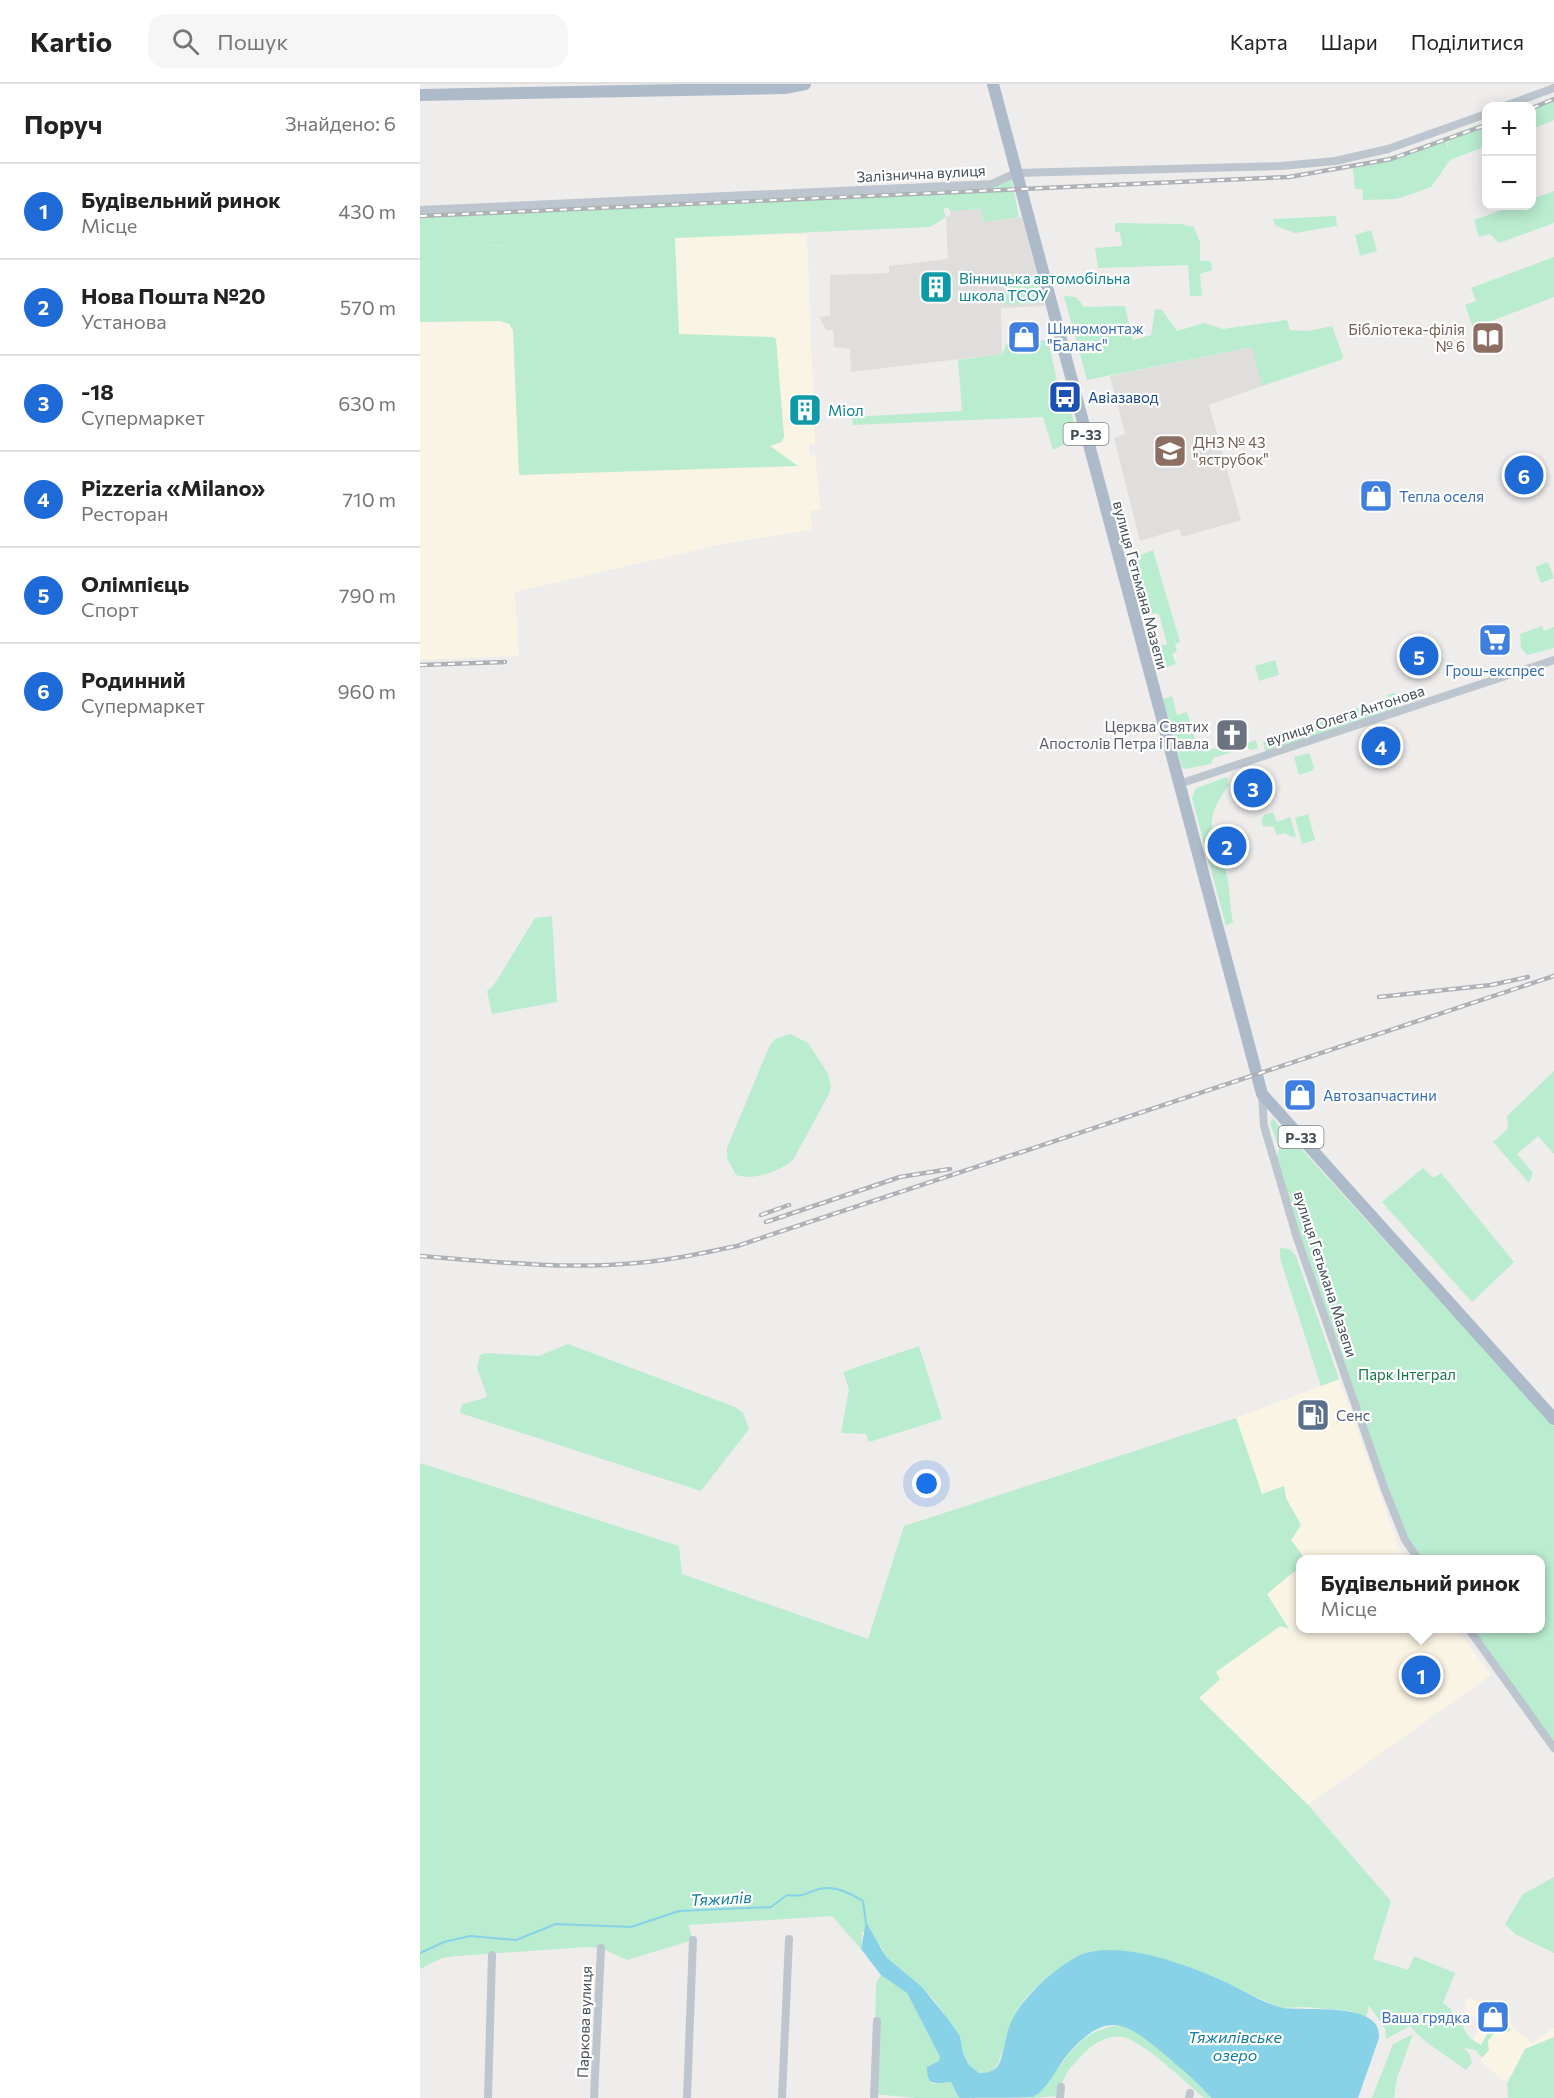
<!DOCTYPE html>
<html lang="uk">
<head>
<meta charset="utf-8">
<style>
  :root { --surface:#fff; --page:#f6f6f6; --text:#222; --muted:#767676; --line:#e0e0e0; --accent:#1e6ad6 }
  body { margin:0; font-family:Commissioner,sans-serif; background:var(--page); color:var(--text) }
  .controls { position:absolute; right:18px; top:18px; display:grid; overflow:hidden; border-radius:12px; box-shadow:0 3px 15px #0003 }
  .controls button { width:54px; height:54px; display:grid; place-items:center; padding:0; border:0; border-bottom:2px solid var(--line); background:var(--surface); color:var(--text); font:30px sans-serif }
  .you { position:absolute; left:507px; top:1400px; width:21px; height:21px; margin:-15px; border:4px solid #fff; border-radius:50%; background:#1a73e8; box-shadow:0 0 0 9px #1a73e833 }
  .badge { display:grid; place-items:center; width:39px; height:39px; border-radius:50%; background:var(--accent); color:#fff; font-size:20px; font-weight:700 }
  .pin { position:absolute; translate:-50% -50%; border:3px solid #fff; box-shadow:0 2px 6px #0006 }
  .popup { position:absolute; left:876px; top:1471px; width:249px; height:78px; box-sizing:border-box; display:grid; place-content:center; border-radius:12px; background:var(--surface); filter:drop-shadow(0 2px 4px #0005); font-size:20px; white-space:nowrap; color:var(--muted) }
  .popup b { font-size:22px; color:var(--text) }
  .popup::after { content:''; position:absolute; left:50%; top:100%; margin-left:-12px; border:12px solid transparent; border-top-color:var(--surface) }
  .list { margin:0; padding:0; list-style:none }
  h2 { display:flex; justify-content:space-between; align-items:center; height:78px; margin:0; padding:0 24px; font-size:26px }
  h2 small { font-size:20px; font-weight:400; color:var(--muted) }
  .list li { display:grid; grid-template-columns:39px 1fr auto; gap:18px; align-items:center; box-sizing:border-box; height:96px; padding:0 24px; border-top:2px solid var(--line) }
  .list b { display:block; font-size:22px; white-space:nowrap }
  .list p { margin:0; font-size:20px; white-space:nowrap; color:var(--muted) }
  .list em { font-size:20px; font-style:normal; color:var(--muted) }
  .icon { flex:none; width:33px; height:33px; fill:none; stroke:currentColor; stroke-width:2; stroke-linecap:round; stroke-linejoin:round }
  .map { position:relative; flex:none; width:1134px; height:2014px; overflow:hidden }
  header { display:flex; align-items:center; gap:36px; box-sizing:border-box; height:84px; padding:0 30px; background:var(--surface); border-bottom:2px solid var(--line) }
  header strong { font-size:28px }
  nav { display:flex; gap:33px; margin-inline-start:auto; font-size:21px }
  .search { width:420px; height:54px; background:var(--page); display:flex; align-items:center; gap:15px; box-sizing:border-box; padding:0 21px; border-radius:18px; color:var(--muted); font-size:22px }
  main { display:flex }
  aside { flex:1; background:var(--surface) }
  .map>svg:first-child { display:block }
  .commercial { fill:#faf4e4 }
  .education { fill:#e0dddd }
  .green { fill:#baeccf; fill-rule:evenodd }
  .water { fill:#88d2e8 }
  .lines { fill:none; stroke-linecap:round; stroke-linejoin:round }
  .stream { stroke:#88d2e8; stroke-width:2 }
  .minor { stroke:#bdc6ce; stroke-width:8 }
  .primary { stroke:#acbaca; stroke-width:12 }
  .rail-casing { stroke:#aeb1b6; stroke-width:4.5 }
  .rail { stroke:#fff; stroke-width:2; stroke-dasharray:7; stroke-linecap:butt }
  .labels { text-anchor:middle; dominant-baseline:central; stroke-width:4.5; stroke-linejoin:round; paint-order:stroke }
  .shield { fill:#fff; stroke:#7d848a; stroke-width:1.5 }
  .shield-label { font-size:14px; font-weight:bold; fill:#454f58 }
  .street-label { font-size:15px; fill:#454f58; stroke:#fff }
  .culture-label { font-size:15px; fill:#0d838f; stroke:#fff; text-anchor:start }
  .shop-label { font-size:15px; fill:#366cbe; stroke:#fff; text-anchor:start }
  .education-label { font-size:15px; fill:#785e54; stroke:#fff; text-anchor:end }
  .transit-label { font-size:15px; fill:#164399; stroke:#fff; text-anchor:start }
  .worship-label { font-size:15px; fill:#5b616d; stroke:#fff; text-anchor:end }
  .park-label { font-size:15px; fill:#19764a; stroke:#fff }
  .service-label { font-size:15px; fill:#4e5e75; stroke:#fff; text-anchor:start }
  .water-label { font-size:16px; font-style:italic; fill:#107ea0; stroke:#fff }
</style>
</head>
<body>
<header>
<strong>Kartio</strong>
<div class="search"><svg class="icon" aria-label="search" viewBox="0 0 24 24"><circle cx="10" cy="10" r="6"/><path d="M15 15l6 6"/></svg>Пошук</div>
<nav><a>Карта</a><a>Шари</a><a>Поділитися</a></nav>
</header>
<main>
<aside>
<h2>Поруч<small>Знайдено: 6</small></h2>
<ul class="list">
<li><span class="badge">1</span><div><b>Будівельний ринок</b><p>Місце</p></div><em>430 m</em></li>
<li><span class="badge">2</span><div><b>Нова Пошта №20</b><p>Установа</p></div><em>570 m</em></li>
<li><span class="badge">3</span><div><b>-18</b><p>Супермаркет</p></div><em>630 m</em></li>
<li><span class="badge">4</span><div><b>Pizzeria «Milano»</b><p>Ресторан</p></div><em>710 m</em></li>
<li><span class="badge">5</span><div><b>Олімпієць</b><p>Спорт</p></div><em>790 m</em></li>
<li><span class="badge">6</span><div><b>Родинний</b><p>Супермаркет</p></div><em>960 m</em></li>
</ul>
</aside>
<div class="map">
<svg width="1134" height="2014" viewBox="0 0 1134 2014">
  <rect width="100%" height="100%" fill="#efecec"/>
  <!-- commercial -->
  <path class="commercial" d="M387,150L395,354V360L389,361L390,371H395L401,426L391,427L392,446L307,459L95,508L99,572L0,576V164L144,157Z
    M919,1295L978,1461L988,1475H885L871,1456L881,1441L866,1414L864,1403L842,1411L816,1334Z
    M881,1482V1544L1038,1545L1071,1591L888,1721L779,1613L800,1596L795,1589L846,1510Z
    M1049,1914L1082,1926L1094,1944L1112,1959L1134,1944V1953L1105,1965L1093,1989L1084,1997L1061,1977V1960L1053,1955L1063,1938L1044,1928L1047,1923L1044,1918Z"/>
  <!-- education -->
  <path class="education" d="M561,125L565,138L602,133L625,222L581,224L582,270L431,288L430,265L414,263L413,246H406L399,233L410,232V191L469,189V182L528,175L526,133L531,131L530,127Z
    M833,263L842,302L789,321L821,436L762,453L759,445L720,457L694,354L705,350L690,292Z"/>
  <!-- green -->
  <path class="green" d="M1134,16V36L1112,45V25Z
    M1066,38V41L967,76L1026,57L1029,71L1027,57L1066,42V62L1030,76L1011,103L977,115L943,116L942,105H935L933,84L950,80L932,83V81L976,71Z
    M591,92L599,133L564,138L561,125L530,127L528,123L523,125L526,133L510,143L255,154L259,250L353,253L356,255L364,352L362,358L350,362L378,382L99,391L93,246L89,240L80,237L0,238V126L572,100ZM194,156L66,162H65Z
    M1134,107V139L1079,159L1070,150L1059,153L1054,136L1094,122H1112V115Z
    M916,132L917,142L875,149L856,142L853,135Z
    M695,139L761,140L774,143L780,158V177H791L792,186L780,190L782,212H770L768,181L678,184L675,164L702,162L700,148H695Z
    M951,146L957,167L940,172L935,151Z
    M1134,173V213L1053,244L1045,221L1056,217L1051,204Z
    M585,194L616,195L623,219L585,221Z
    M644,212L656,213L664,223L705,222L713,256L731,251L735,225L742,226L757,247L784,239L803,245L867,236L870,246L889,247L912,242L923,272L921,276L842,302L832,263L667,296Z
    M614,256L628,257L641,314L638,315L641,327L651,325L656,349L654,355L633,366L623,333L433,341L432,333L542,327L538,276L582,270L587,259L597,257L598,261Z
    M733,466L760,558L755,560L757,567L752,570L756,580L744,584L739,562L747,560L739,530L730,529L715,473Z
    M1128,478L1134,494L1121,499L1115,483Z
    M1122,542L1124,547L1134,543V564L1107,571L1101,564L1100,550Z
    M855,576L859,591L839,597L835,582Z
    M974,609L977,610L980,620L975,626L846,669L843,658L943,622L948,630L971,622L967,611Z
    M752,612L757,631L767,628L779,667L796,664L800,667L836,656L838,664L831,666L827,663L793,674L791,680L765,685L762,683L743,615Z
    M889,669L894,683L892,687L879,691L874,673Z
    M807,693L809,701C776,744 799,753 808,796C810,810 810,824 813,838L806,842L772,714L776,704Z
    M853,728L857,738L870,733L876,752L872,753L864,749L857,751L853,742L843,743L841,737L844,731Z
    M888,730L895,756L882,760L875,734Z
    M132,832L137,918L72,930L67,907L74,901L115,834Z
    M370,950L388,959L408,990L411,1001L410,1008L373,1076C360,1087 333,1097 316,1091L307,1074V1064L349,963L355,955Z
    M1134,987V1070L1118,1052L1097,1070L1113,1089L1109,1099L1073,1058L1088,1045L1087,1032Z
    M853,1034L864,1049L862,1054L871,1061L875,1058L1134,1342V1664L1048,1545L1121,1544V1476L999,1475L985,1456L855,1081L859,1064L850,1039Z
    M1003,1084L1013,1094L1021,1089L1094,1178L1052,1218L962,1118Z
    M860,1164L870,1165L876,1172L919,1295L901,1302L860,1174Z
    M148,1260L315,1323L323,1329L329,1345L281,1407L40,1329L42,1320L65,1314L67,1311L57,1284L60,1271L65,1269L119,1272Z
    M499,1262L522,1335L449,1358L446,1350L421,1349L429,1305L423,1288Z
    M816,1334L842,1410L864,1402L866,1414L881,1441L871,1456L885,1475L881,1476V1482L847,1510L869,1545L860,1542L796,1588L800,1595L779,1614L888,1721L971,1817L953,1875L988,1886L994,1872L1035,1889L1023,1919L1031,1925L1034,1934L1042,1931C1041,1945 1048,1955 1061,1961L1078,1931L1091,1945L1088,1948H1075L1068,1957L1069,1966L1062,1974L1056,1966L1044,1964L1050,1971L1052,1979L1046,1986C1025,1970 1006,1961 990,1942L966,1955L965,1945L949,1921L946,1934L931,1927L885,1923L860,1924L792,1892L754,1879L655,1873C636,1889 608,1905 597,1927C592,1937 579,1980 576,1983C572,1988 565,1989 559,1989L548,1980L543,1969L540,1952L514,1916L502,1903L466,1874L461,1862L442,1847L441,1865L412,1832L268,1841L273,1856L207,1876L181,1864L168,1863L37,1872L22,1874L0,1885V1379L259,1462L262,1490L448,1555L484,1442Z
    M1134,1793V1869L1095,1850L1085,1840L1103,1810Z
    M461,1891L487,1909L520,1973L519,1977L507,1983V1989L513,2000L531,1998L539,2014H495L454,2010L456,1899Z
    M702,1941C735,1955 767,1987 791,2014H784C767,2000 721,1955 702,1953C687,1951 674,1959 664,1969C649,1985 643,1990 640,2012L611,2014C645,1986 652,1945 702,1941Z
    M993,1950L977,1994L974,2014H952L973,1960Z
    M1134,1953V2014H1088L1087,2000L1105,1965Z"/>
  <!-- water -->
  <path class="water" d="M446,1838L466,1873L502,1903L528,1935L540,1952L543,1969L548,1980L559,1989C566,1989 575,1988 579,1980C584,1969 585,1953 590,1941C599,1916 633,1886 656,1873C692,1853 766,1880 801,1896C820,1904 839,1917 859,1923C878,1929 963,1915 959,1954L938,2014H791C777,1997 760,1984 744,1970C704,1936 686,1927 648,1970C637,1983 628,2005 613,2013C604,2014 552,2014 539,2014L531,1998C518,1999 506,2004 507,1983L519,1977L520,1973L487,1909L461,1891L441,1865Z"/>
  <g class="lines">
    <!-- stream -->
    <path class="stream" d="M0,1869L24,1858L50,1852L96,1856L136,1840L211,1843L259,1827L351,1823L367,1811C389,1814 389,1805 405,1804C419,1803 432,1810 443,1817L446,1839"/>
    <!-- minor -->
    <path class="minor" d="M1085,22L1134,4
      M0,126L572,100L596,89L861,82L915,77L968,65L1066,30
      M759,700L1134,576
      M842,1011L844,1042L877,1154L965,1406L985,1456L999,1476
      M1048,1544L1134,1664
      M68,2014L72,1871
      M174,2014L181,1864
      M267,2014L273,1856
      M362,2014L369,1855
      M454,2014L457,1937
      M640,2014L641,2003
      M769,2014L770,2009"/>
    <!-- primary -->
    <path class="primary" d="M573,0L842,1010L1134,1335
      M0,11L365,4L385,0"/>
    <defs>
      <path id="rail" d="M1112,24L1134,15
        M0,132L869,93L971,75L1066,41
        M0,581L85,578
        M959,913L1071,901L1108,893
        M341,1131L369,1121
        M346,1138L480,1093L530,1085
        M0,1172C67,1177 136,1185 203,1180C242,1178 279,1170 317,1162L1134,892"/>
    </defs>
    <!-- rail casing -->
    <use href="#rail" class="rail-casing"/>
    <!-- rail -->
    <use href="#rail" class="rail"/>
  </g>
  <!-- icons -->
  <defs>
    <symbol id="building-square" viewBox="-11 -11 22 22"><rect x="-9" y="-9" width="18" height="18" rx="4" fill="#0f9aa8" stroke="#fff"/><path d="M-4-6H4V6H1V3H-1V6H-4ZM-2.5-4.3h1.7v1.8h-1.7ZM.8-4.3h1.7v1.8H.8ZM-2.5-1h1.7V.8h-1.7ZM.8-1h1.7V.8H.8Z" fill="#fff"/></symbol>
    <symbol id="shop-square" viewBox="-11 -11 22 22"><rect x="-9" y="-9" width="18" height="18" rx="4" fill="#3f7fe0" stroke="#fff"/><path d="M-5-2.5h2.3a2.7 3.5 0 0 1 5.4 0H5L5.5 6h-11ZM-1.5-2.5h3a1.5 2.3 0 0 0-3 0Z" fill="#fff"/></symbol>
    <symbol id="library-square" viewBox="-11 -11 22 22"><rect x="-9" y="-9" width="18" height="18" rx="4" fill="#8d6e63" stroke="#fff"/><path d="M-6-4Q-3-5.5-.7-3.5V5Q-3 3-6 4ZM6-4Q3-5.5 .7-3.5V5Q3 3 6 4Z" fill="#fff"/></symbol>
    <symbol id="bus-square" viewBox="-11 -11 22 22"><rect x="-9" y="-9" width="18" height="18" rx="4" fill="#1a4fb4" stroke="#fff"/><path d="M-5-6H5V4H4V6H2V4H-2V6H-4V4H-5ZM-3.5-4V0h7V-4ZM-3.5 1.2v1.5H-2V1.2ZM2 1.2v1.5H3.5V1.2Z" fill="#fff"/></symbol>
    <symbol id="school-square" viewBox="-11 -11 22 22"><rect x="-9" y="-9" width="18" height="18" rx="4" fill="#8d6e63" stroke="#fff"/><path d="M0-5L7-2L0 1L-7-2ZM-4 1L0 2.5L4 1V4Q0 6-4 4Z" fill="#fff"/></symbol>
    <symbol id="supermarket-square" viewBox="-11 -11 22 22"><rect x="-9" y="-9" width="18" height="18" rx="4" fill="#3f7fe0" stroke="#fff"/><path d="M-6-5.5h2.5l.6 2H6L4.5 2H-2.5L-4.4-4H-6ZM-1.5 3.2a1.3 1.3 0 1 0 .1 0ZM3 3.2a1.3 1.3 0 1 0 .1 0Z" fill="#fff"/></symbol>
    <symbol id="church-square" viewBox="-11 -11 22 22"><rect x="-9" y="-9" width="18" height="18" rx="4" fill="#6b7280" stroke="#fff"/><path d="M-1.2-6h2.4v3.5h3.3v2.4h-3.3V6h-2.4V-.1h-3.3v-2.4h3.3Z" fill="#fff"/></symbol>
    <symbol id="fuel-square" viewBox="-11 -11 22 22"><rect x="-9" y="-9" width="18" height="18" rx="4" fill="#5c6f8a" stroke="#fff"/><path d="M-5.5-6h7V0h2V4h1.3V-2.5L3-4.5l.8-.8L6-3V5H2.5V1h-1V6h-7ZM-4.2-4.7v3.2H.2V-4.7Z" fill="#fff"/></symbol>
  </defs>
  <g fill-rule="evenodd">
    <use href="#building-square" x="497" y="184" width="38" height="38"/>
    <use href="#shop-square" x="585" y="234" width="38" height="38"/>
    <use href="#library-square" x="1049" y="235" width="38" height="38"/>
    <use href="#bus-square" x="626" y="294" width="38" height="38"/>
    <use href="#building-square" x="366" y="307" width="38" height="38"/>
    <use href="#school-square" x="731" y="348" width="38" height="38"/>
    <use href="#shop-square" x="937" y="393" width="38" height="38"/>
    <use href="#supermarket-square" x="1056" y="537" width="38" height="38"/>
    <use href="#church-square" x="793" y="632" width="38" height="38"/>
    <use href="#shop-square" x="861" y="992" width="38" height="38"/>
    <use href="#fuel-square" x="874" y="1312" width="38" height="38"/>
    <use href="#shop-square" x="1054" y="1914" width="38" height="38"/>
  </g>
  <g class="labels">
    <!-- shield labels -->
    <g class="shield">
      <rect x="643.5" y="339" width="45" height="22" rx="4.5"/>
      <rect x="858.5" y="1042" width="45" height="22" rx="4.5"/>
    </g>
    <g class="shield-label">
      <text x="666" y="350">Р-33</text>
      <text x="881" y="1053">Р-33</text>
    </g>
    <!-- street labels -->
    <g class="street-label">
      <text transform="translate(501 89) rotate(-3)">Залізнична вулиця</text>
      <text transform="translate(721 501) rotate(75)">вулиця Гетьмана Мазепи</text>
      <text transform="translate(925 631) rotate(-18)">вулиця Олега Антонова</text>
      <text transform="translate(906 1190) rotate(72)">вулиця Гетьмана Мазепи</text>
      <text transform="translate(164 1938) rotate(-88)">Паркова вулиця</text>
    </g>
    <!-- culture labels -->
    <g class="culture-label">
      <text x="539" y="194">Вінницька автомобільна<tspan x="539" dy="17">школа ТСОУ</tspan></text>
      <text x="408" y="326">Міол</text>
    </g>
    <!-- shop labels -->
    <g class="shop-label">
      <text x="627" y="244">Шиномонтаж<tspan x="627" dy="17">"Баланс"</tspan></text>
      <text x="979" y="412">Тепла оселя</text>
      <text x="1075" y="586" text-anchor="middle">Грош-експрес</text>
      <text x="903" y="1011">Автозапчастини</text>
      <text x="1050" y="1933" text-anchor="end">Ваша грядка</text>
    </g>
    <!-- education labels -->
    <g class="education-label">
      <text x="1045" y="245">Бібліотека-філія<tspan x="1045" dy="17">№ 6</tspan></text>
      <text x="773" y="358" text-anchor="start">ДНЗ № 43<tspan x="773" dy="17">"яструбок"</tspan></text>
    </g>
    <!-- transit labels -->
    <g class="transit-label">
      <text x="668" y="313">Авіазавод</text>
    </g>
    <!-- worship labels -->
    <g class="worship-label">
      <text x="789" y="642">Церква Святих<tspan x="789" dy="17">Апостолів Петра і Павла</tspan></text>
    </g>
    <!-- park labels -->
    <g class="park-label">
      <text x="987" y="1290">Парк Інтеграл</text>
    </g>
    <!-- service labels -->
    <g class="service-label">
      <text x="916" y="1331">Сенс</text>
    </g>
    <!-- water labels -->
    <g class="water-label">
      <text transform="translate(301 1814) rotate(-3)">Тяжилів</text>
      <text x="815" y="1952">Тяжилівське<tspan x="815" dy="18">озеро</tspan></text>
    </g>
  </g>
</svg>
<div class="controls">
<button>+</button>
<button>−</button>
</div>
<div class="you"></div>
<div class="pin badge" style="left:1001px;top:1591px">1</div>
<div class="popup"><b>Будівельний ринок</b>Місце</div>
<div class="pin badge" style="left:807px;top:762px">2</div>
<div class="pin badge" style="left:833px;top:704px">3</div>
<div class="pin badge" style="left:961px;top:662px">4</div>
<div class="pin badge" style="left:999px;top:572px">5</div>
<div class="pin badge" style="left:1104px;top:391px">6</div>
</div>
</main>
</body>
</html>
